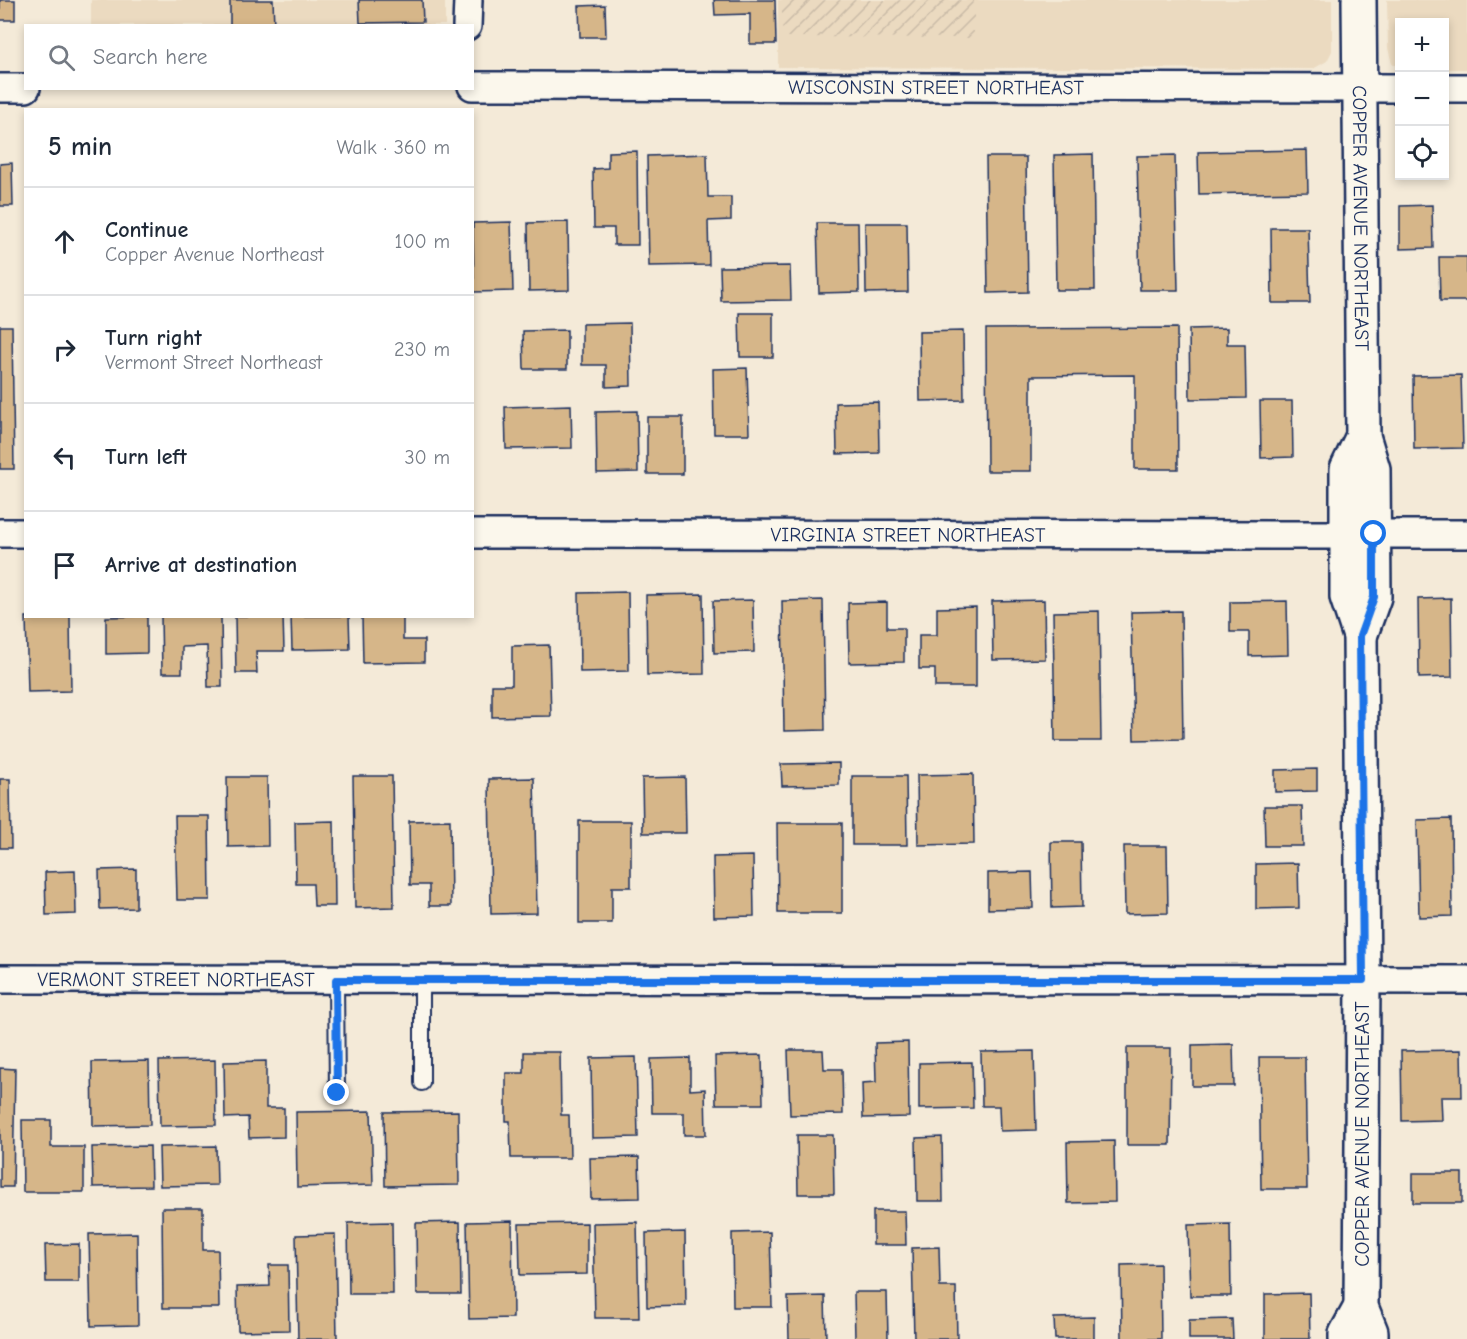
<!DOCTYPE html>
<html lang="en">
<head>
<meta charset="utf-8">
<style>
  :root { --surface:#fff; --page:#f6f6f7; --text:#1f2937; --muted:#747a83; --line:#e0e1e3 }
  body { margin:0; font-family:"Comic Neue",sans-serif; background:var(--page); color:var(--text) }
  .controls { position:absolute; right:18px; top:18px; display:grid; overflow:hidden; border-radius:0px; box-shadow:0 3px 9px #0003 }
  .controls button { width:54px; height:54px; display:grid; place-items:center; padding:0; border:0; border-bottom:2px solid var(--line); background:var(--surface); color:var(--text); font:30px sans-serif }
  .stop { position:absolute; width:18px; height:18px; margin:-14px; border:4px solid #1a73e8; border-radius:50%; background:#fff }
  .stop.end { background:#1a73e8; border-color:#fff; box-shadow:0 2px 6px #0008 }
  .list { margin:0; padding:0; list-style:none }
  h2 { display:flex; justify-content:space-between; align-items:center; height:78px; margin:0; padding:0 24px; font-size:26px }
  h2 small { font-size:20px; font-weight:400; color:var(--muted) }
  .list li { display:grid; grid-template-columns:39px 1fr auto; gap:18px; align-items:center; box-sizing:border-box; height:108px; padding:0 24px; border-top:2px solid var(--line) }
  .list b { display:block; font-size:22px; white-space:nowrap }
  .list p { margin:0; font-size:20px; white-space:nowrap; color:var(--muted) }
  .list em { font-size:20px; font-style:normal; color:var(--muted) }
  .icon { flex:none; width:33px; height:33px; fill:none; stroke:currentColor; stroke-width:2; stroke-linecap:round; stroke-linejoin:round }
  .map { position:relative; flex:none; width:1467px; height:1339px; overflow:hidden }
  .search { position:absolute; background:var(--surface); box-shadow:0 3px 9px #0003; left:24px; top:24px; width:450px; height:66px; display:flex; align-items:center; gap:15px; box-sizing:border-box; padding:0 21px; border-radius:0px; color:var(--muted); font-size:22px }
  .panel { position:absolute; background:var(--surface); box-shadow:0 3px 9px #0003; left:24px; top:108px; width:450px; height:510px; border-radius:0px }
  .map>svg:first-child { display:block }
  .built { fill:#ebdac0 }
  .industrial { fill:url(#industrial-furrows) }
  .building { fill:#d6b689; stroke:#1b2f5e; stroke-width:1.5 }
  .lines { fill:none; stroke-linecap:round; stroke-linejoin:round }
  .lane-casing { stroke:#1b2f5e; stroke-width:18 }
  .street-casing { stroke:#1b2f5e; stroke-width:32 }
  .secondary-casing { stroke:#1b2f5e; stroke-width:38 }
  .lane { stroke:#fbf7ec; stroke-width:14 }
  .street { stroke:#fbf7ec; stroke-width:27 }
  .secondary { stroke:#fbf7ec; stroke-width:33 }
  .route { stroke:#1a73e8; stroke-width:8 }
  .labels { text-anchor:middle; dominant-baseline:central; stroke-width:4.5; stroke-linejoin:round; paint-order:stroke }
  .street-label { font-size:20px; fill:#1b2f5e; stroke:#fbf7ec }
</style>
</head>
<body>
<div class="map">
<svg width="1467" height="1339" viewBox="0 0 1467 1339">
  <defs>
    <pattern id="industrial-furrows" width="10" height="10" patternUnits="userSpaceOnUse" patternTransform="scale(1.5)"><rect width="10" height="10" fill="#ebdac0"/><path d="M-1 1l2-2M0 10L10 0M9 11l2-2" fill="none" stroke="#c9bba7"/></pattern>
  </defs>
  <rect width="100%" height="100%" fill="#f4ead8"/>
  <filter id="ink" filterUnits="userSpaceOnUse"><feTurbulence type="fractalNoise" baseFrequency=".0167" numOctaves="2"/><feDisplacementMap in="SourceGraphic" scale="12" xChannelSelector="R" yChannelSelector="G"/><feConvolveMatrix kernelMatrix="1 2 1 2 8 2 1 2 1" color-interpolation-filters="sRGB"/></filter>
  <g filter="url(#ink)">
    <!-- built -->
    <path class="built" d="M91,0H445V25H91Z
      M778,0H1332V51L1327,61L1313,69L778,67Z
      M1387,0H1467V69H1445L1444,22H1400L1399,67L1392,64L1388,48Z"/>
    <!-- industrial -->
    <path class="industrial" d="M782,0H974V38L782,37Z"/>
    <!-- building -->
    <path class="building" d="M0,0H15V20H0Z
      M230,0H273L274,26H230Z
      M359,0H422L423,22L360,23Z
      M714,0H775L776,44H750V14L715,15Z
      M605,5L606,37H580L579,6Z
      M1307,150L1308,192L1199,194L1198,152Z
      M637,151L638,245H614V228H594L593,169L608,168V152Z
      M707,154L708,197H731V220L708,221L709,265L649,266L647,156Z
      M1093,154L1095,290H1056L1054,155Z
      M1175,155L1178,290H1140L1137,156Z
      M986,157H1026L1028,292L988,293Z
      M12,163L13,206H0V164Z
      M1432,205L1433,248L1400,249V206Z
      M511,222L513,291L474,292L473,223Z
      M568,222L569,290L529,291L528,223Z
      M817,223H858L859,292L819,293Z
      M865,223H907L908,292L866,293Z
      M1271,228H1308L1310,303H1272Z
      M1439,257H1467V301H1440Z
      M790,266L791,300L721,301L720,267Z
      M739,313H773V357H740Z
      M630,323L631,386L606,387V365H582V324Z
      M0,326H12L14,469H0Z
      M1177,328L1178,469H1135V375L1031,376V471H987L986,329Z
      M1227,328V344H1245L1246,398L1190,399L1189,329Z
      M567,330V369H524L523,331Z
      M963,331L964,400L920,401L919,332Z
      M747,368L749,434H714L713,369Z
      M1461,375L1463,448L1414,449L1413,376Z
      M1260,401H1292L1293,457L1261,458Z
      M878,402L879,453L837,454L836,403Z
      M571,405L572,448L506,449L505,407Z
      M637,411L638,472L597,473L596,412Z
      M647,417H683V474H647Z
      M628,592L629,671L580,672L579,593Z
      M703,594L704,674L647,675L646,595Z
      M1451,598L1452,677L1419,678L1418,599Z
      M753,600L754,652L714,653L713,601Z
      M823,600L825,730L784,731L782,601Z
      M1044,600L1045,659L993,660L992,601Z
      M1287,601L1288,655L1249,656V632H1230V602Z
      M887,602V628H904V662L849,663L848,603Z
      M976,607V687H935V669H919V635H937V608Z
      M1099,611L1101,741H1055L1053,612Z
      M1181,611L1183,739L1134,740L1131,612Z
      M70,616L71,691L28,692L26,617Z
      M147,616V653L106,654V617Z
      M161,616H221L222,687H208L207,646L182,647V673H162Z
      M235,616H283L284,651H256L257,673H236Z
      M291,616H349L350,649L292,650Z
      M362,616H403V640H424V662L363,663Z
      M549,645L551,716L492,717V685H512V646Z
      M839,763V785L782,786L781,764Z
      M1317,769V791L1275,792V770Z
      M973,774L974,844L918,845L917,775Z
      M353,776H392L394,907L355,908Z
      M852,776H906L907,845H852Z
      M227,777H267L268,846L228,847Z
      M685,777L686,833H643L642,778Z
      M534,778L537,913L491,914L489,779Z
      M0,779H10L11,848H0Z
      M1264,806H1302L1303,846H1265Z
      M175,816H209L210,900H177Z
      M1451,819L1452,916L1419,917L1417,820Z
      M450,820L451,906H429V885H410L409,821Z
      M334,821L335,906H314L313,884H296L295,822Z
      M579,821H631V887H612V923H579Z
      M777,823H842V913H778Z
      M1051,842H1081L1082,907L1052,908Z
      M1124,846H1167L1168,913L1125,914Z
      M753,856L754,916L714,917L713,857Z
      M1298,863L1299,908L1256,909V864Z
      M136,869V908L100,909L99,870Z
      M75,871L76,914L46,915L45,872Z
      M1032,872L1033,908L988,909V873Z
      M908,1042L909,1117L863,1118L862,1083L876,1082L875,1043Z
      M1233,1044L1234,1086H1192V1045Z
      M1127,1048H1171L1170,1145H1127Z
      M788,1050H823L824,1069H842L843,1114L790,1115Z
      M1461,1050L1462,1097H1441L1442,1120L1402,1121L1401,1051Z
      M1034,1051L1036,1130L1000,1131L999,1106H982L981,1052Z
      M524,1052H560L561,1115H569L570,1158H511L510,1121H506V1073H524Z
      M762,1055L763,1104H716L715,1056Z
      M636,1057L638,1137L592,1138L591,1058Z
      M1259,1057H1305L1307,1189H1261Z
      M690,1058V1090L705,1089L706,1135H684V1113H652L651,1059Z
      M215,1060L216,1125L160,1126L159,1061Z
      M149,1061L150,1125L93,1126L92,1062Z
      M266,1061V1108H284V1137L249,1138L248,1117L225,1118L224,1062Z
      M972,1062L973,1108L919,1109V1063Z
      M0,1068L15,1069L13,1187H0Z
      M371,1111L373,1185L297,1187L296,1112Z
      M458,1111L459,1185L385,1186L384,1112Z
      M22,1120H51V1147H84V1192H23Z
      M797,1135H833L834,1194H798Z
      M942,1137L943,1201H917L916,1138Z
      M1114,1141L1115,1202L1068,1203L1067,1142Z
      M150,1146L151,1186L93,1187L92,1147Z
      M216,1146L217,1185L160,1186L159,1147Z
      M639,1157L640,1198L591,1199L590,1158Z
      M1413,1173H1462V1203H1413Z
      M162,1208H203V1250H218L219,1308H163Z
      M873,1211H905L906,1245H873Z
      M512,1221L513,1318L469,1319L467,1222Z
      M392,1222L393,1294H349L348,1223Z
      M460,1222L461,1294H417L416,1223Z
      M637,1222L639,1318H595L593,1223Z
      M587,1223V1274L520,1275L519,1224Z
      M1230,1224L1231,1296H1190L1188,1225Z
      M685,1232L686,1306L647,1307L646,1233Z
      M770,1232L772,1307H733L732,1233Z
      M137,1233L138,1325L91,1326L89,1234Z
      M335,1234L337,1339H298L296,1235Z
      M79,1244V1282H46L45,1245Z
      M939,1247L940,1287H956L957,1339H914L912,1248Z
      M1160,1264L1161,1339H1122L1121,1265Z
      M269,1265H288L289,1330L238,1331L237,1287L270,1286Z
      M854,1292H887L888,1339H855Z
      M1309,1293L1310,1339H1265V1294Z
      M825,1296L826,1339H789L788,1297Z
      M1094,1317V1339H1055L1054,1318Z
      M1232,1319L1233,1339H1189V1320Z"/>
    <g class="lines">
      <defs>
        <path id="lane" d="M336,980L337,1093
          M422,1083V980"/>
        <g id="street">
          <path d="M467,26L468,0"/>
          <path id="s1" d="M472,86L1400,88"/>
          <path d="M0,88H26"/>
          <path d="M1444,88H1467"/>
          <path d="M0,533H26"/>
          <path id="s2" d="M472,534L1346,535"/>
          <path d="M1374,534H1467"/>
          <path id="s3" d="M0,979L1467,980"/>
        </g>
        <g id="secondary">
          <path id="s4" d="M1359,0L1363,436L1373,469L1374,597L1360,636"/>
          <path d="M1363,436L1347,469V597L1360,636L1363,980L1361,1307L1371,1332V1339"/>
          <path d="M1346,1339V1334L1361,1307"/>
        </g>
      </defs>
      <!-- lane casing -->
      <use href="#lane" class="lane-casing"/>
      <!-- street casing -->
      <use href="#street" class="street-casing"/>
      <!-- secondary casing -->
      <use href="#secondary" class="secondary-casing"/>
      <!-- lane -->
      <use href="#lane" class="lane"/>
      <!-- street -->
      <use href="#street" class="street"/>
      <!-- secondary -->
      <use href="#secondary" class="secondary"/>
    </g>
  </g>
  <g class="lines" filter="url(#ink)">
    <!-- route -->
    <path class="route" d="M337,1093L336,980H1363L1360,636L1374,597V534"/>
  </g>
  <g class="labels">
    <!-- street labels -->
    <g class="street-label">
      <text stroke="none"><textPath href="#s1" startOffset="464">WISCONSIN STREET NORTHEAST</textPath></text>
      <text stroke="none"><textPath href="#s4" startOffset="218">COPPER AVENUE NORTHEAST</textPath></text>
      <text stroke="none"><textPath href="#s2" startOffset="436">VIRGINIA STREET NORTHEAST</textPath></text>
      <text stroke="none"><textPath href="#s3" startOffset="176">VERMONT STREET NORTHEAST</textPath></text>
      <text transform="translate(1362 1134) rotate(-90)">COPPER AVENUE NORTHEAST</text>
    </g>
  </g>
</svg>
<div class="controls">
<button>+</button>
<button>−</button>
<button><svg class="icon" aria-label="locate" viewBox="0 0 24 24"><circle cx="12" cy="12" r="6"/><path d="M12 2v4M12 18v4M2 12h4M18 12h4"/></svg></button>
</div>
<div class="stop" style="left:1374px;top:534px"></div>
<div class="stop end" style="left:337px;top:1093px"></div>
<div class="search"><svg class="icon" aria-label="search" viewBox="0 0 24 24"><circle cx="10" cy="10" r="6"/><path d="M15 15l6 6"/></svg>Search here</div>
<section class="panel">
<h2>5 min<small>Walk · 360 m</small></h2>
<ul class="list">
<li><svg class="icon" aria-label="ahead" viewBox="0 0 24 24"><path d="M12 20V5M6 11l6-6 6 6"/></svg><div><b>Continue</b><p>Copper Avenue Northeast</p></div><em>100 m</em></li>
<li><svg class="icon" aria-label="right" viewBox="0 0 24 24"><path d="M7 20v-9h11M14 6l5 5-5 5"/></svg><div><b>Turn right</b><p>Vermont Street Northeast</p></div><em>230 m</em></li>
<li><svg class="icon" aria-label="left" viewBox="0 0 24 24"><path d="M17 20v-9H6M10 6l-5 5 5 5"/></svg><div><b>Turn left</b></div><em>30 m</em></li>
<li><svg class="icon" aria-label="arrive" viewBox="0 0 24 24"><path d="M6 21V4h12l-3 4 3 4H6"/></svg><div><b>Arrive at destination</b></div></li>
</ul>
</section>
</div>
</body>
</html>
